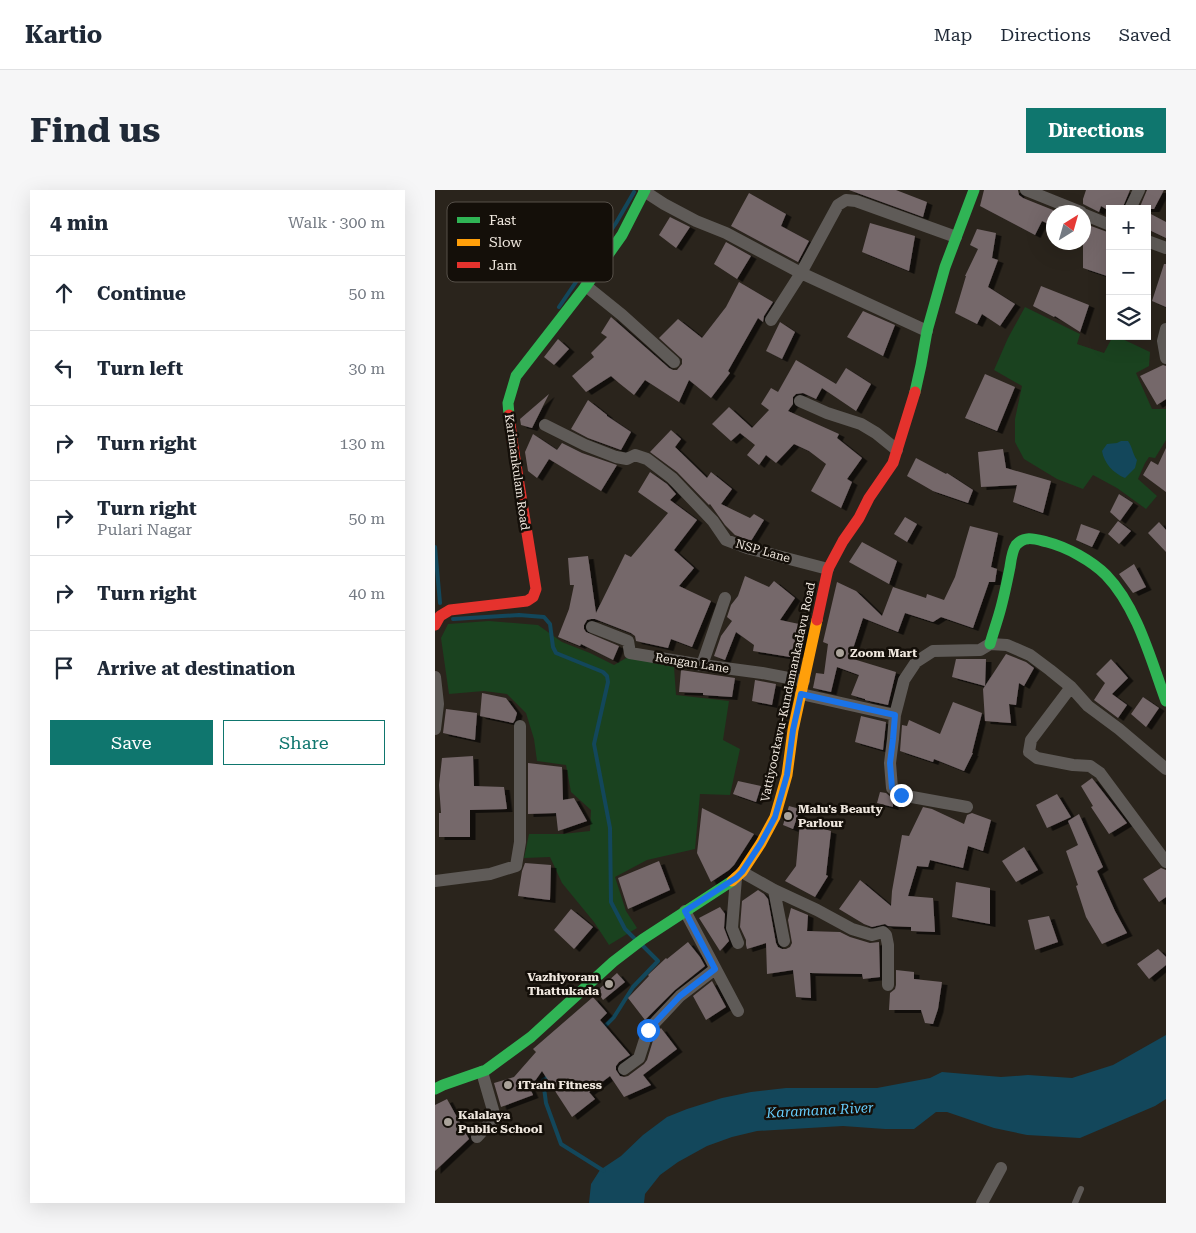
<!DOCTYPE html>
<html lang="en">
<head>
<meta charset="utf-8">
<style>
  :root { --surface:#fff; --page:#f6f6f7; --text:#1f2937; --muted:#747a83; --line:#e0e1e3; --accent:#0f766e }
  body { margin:0; font-family:"Roboto Serif",serif; background:var(--page); color:var(--text) }
  .controls { position:absolute; right:15px; top:15px; display:grid; overflow:hidden; border-radius:0px; box-shadow:0 5px 20px #0002 }
  .controls button { width:45px; height:45px; display:grid; place-items:center; padding:0; border:0; border-bottom:1px solid var(--line); background:var(--surface); color:var(--text); font:25px sans-serif }
  .compass { position:absolute; left:611px; top:15px; width:45px; height:45px; border-radius:50%; background:var(--surface); box-shadow:0 5px 20px #0002; rotate:37deg }
  .stop { position:absolute; width:15px; height:15px; margin:-11px; border:4px solid #1a73e8; border-radius:50%; background:#fff }
  .stop.end { background:#1a73e8; border-color:#fff; box-shadow:0 1px 5px #0008 }
  .list { margin:0; padding:0; list-style:none }
  h2 { display:flex; justify-content:space-between; align-items:center; height:65px; margin:0; padding:0 20px; font-size:21px }
  h2 small { font-size:16px; font-weight:400; color:var(--muted) }
  .list li { display:grid; grid-template-columns:32px 1fr auto; gap:15px; align-items:center; box-sizing:border-box; height:75px; padding:0 20px; border-top:1px solid var(--line) }
  .list b { display:block; font-size:19px; white-space:nowrap }
  .list p { margin:0; font-size:16px; white-space:nowrap; color:var(--muted) }
  .list em { font-size:16px; font-style:normal; color:var(--muted) }
  .actions { display:flex; gap:10px; padding:15px 20px }
  .actions a { flex:1; padding:11px 0; border:1px solid var(--accent); border-radius:0px; text-align:center; font-size:18px; color:var(--accent) }
  .actions .main { background:var(--accent); color:#fff }
  .icon { flex:none; width:28px; height:28px; fill:none; stroke:currentColor; stroke-width:2; stroke-linecap:round; stroke-linejoin:round }
  .map { position:relative; flex:none; width:731px; height:1013px; overflow:hidden; border-radius:0px }
  header { display:flex; align-items:center; gap:30px; box-sizing:border-box; height:70px; padding:0 25px; background:var(--surface); border-bottom:1px solid var(--line) }
  header strong { font-size:24px }
  nav { display:flex; gap:28px; margin-inline-start:auto; font-size:18px }
  .intro { display:flex; align-items:center; justify-content:space-between; box-sizing:border-box; height:120px; padding:0 30px }
  h1 { margin:0; font-size:35px }
  .button { padding:12px 22px; border-radius:0px; background:var(--accent); color:#fff; font-size:18px; font-weight:700 }
  main { display:flex; gap:30px; padding:0 30px }
  aside { flex:1; background:var(--surface); border-radius:0px; box-shadow:0 5px 20px #0002 }
  .map>svg:first-child { display:block }
  .green { fill:#1a421f }
  .water { fill:#13475b }
  .lines { fill:none; stroke-linecap:round; stroke-linejoin:round }
  .stream { stroke:#13475b; stroke-width:4 }
  .building { fill:#75676a; filter:url(#shadow) }
  .lane { stroke:#5f5b58; stroke-width:6 }
  .street { stroke:#5f5b58; stroke-width:12 }
  .fast { stroke:#30b455; stroke-width:11 }
  .slow { stroke:#ff9f0a; stroke-width:11 }
  .jam { stroke:#e5322d; stroke-width:11 }
  .route { stroke:#1a73e8; stroke-width:6 }
  .poi-dot { fill:#aaa39a; stroke:#140f09; stroke-width:2 }
  .labels { text-anchor:middle; dominant-baseline:central; stroke-width:5; stroke-linejoin:round; paint-order:stroke }
  .street-label { font-size:12px; fill:#efe7de; stroke:#140f09 }
  .poi-label { font-size:12px; font-weight:bold; fill:#efe7de; stroke:#140f09; text-anchor:start }
  .water-label { font-size:14px; font-style:italic; fill:#66ccfb; stroke:#140f09 }
  .key { fill:#140f09; stroke:#565049; stroke-width:1 }
  .key-label { font-size:14px; fill:#efe7de }
</style>
</head>
<body>
<header>
<strong>Kartio</strong>
<nav><a>Map</a><a>Directions</a><a>Saved</a></nav>
</header>
<div class="intro"><h1>Find us</h1><a class="button">Directions</a></div>
<main>
<aside>
<h2>4 min<small>Walk · 300 m</small></h2>
<ul class="list">
<li><svg class="icon" aria-label="ahead" viewBox="0 0 24 24"><path d="M12 20V5M6 11l6-6 6 6"/></svg><div><b>Continue</b></div><em>50 m</em></li>
<li><svg class="icon" aria-label="left" viewBox="0 0 24 24"><path d="M17 20v-9H6M10 6l-5 5 5 5"/></svg><div><b>Turn left</b></div><em>30 m</em></li>
<li><svg class="icon" aria-label="right" viewBox="0 0 24 24"><path d="M7 20v-9h11M14 6l5 5-5 5"/></svg><div><b>Turn right</b></div><em>130 m</em></li>
<li><svg class="icon" aria-label="right" viewBox="0 0 24 24"><path d="M7 20v-9h11M14 6l5 5-5 5"/></svg><div><b>Turn right</b><p>Pulari Nagar</p></div><em>50 m</em></li>
<li><svg class="icon" aria-label="right" viewBox="0 0 24 24"><path d="M7 20v-9h11M14 6l5 5-5 5"/></svg><div><b>Turn right</b></div><em>40 m</em></li>
<li><svg class="icon" aria-label="arrive" viewBox="0 0 24 24"><path d="M6 21V4h12l-3 4 3 4H6"/></svg><div><b>Arrive at destination</b></div></li>
</ul>
<div class="actions"><a class="main">Save</a><a>Share</a></div>
</aside>
<div class="map">
<svg width="731" height="1013" viewBox="0 0 731 1013">
  <defs>
    <filter id="shadow"><feDropShadow dx="5.5" dy="3" stdDeviation="0" flood-color="#0009"/></filter>
  </defs>
  <rect width="100%" height="100%" fill="#2a241c"/>
  <!-- green -->
  <path class="green" d="M590,117L645,144L642,154L669,163L678,146H681L715,162L714,176L701,183L717,219H731V250L720,268L714,267L710,273L703,289L722,306L711,319L682,298L658,285L648,299L622,289L589,269L580,252V229L587,196L559,180L573,148Z
    M54,431L103,435L127,452L155,463L179,475L193,467L239,477L241,505L294,511L288,550L305,559L295,605L265,604L260,659L212,670L180,687L191,721L202,738L174,755L159,732L127,693L115,667L89,668L94,644H128L155,641L156,620L136,602L131,575L102,571L99,549L91,523L72,504L49,501L14,504L6,448L13,434Z"/>
  <!-- water -->
  <path class="water" d="M686,251H693C698,258 697,263 702,270L700,278L690,288C678,283 669,273 667,261L672,254L682,253Z
    M731,845V909L720,916L645,948L592,945L559,938L512,922H501L479,939H450L408,936L322,941L297,947L272,956L243,972L225,985L210,1004L209,1013H154L156,994L165,980L186,966L208,945L232,927L252,919L287,908L316,902L351,898H442L495,888L507,882L566,887L593,885L637,888L678,875Z"/>
  <g class="lines">
    <!-- stream -->
    <path class="stream" d="M124,117L181,33L199,2
      M0,357L5,413
      M18,429L84,425L109,427L115,434L118,457L121,463L168,482L172,486L173,492L159,554L175,638L176,712L190,739L200,749
      M168,838L179,827L198,797L223,771L207,755
      M114,886L108,890L111,913L126,954L169,981"/>
  </g>
  <!-- building -->
  <path class="building" d="M414,0H461L492,12L488,27Z
    M549,0H583L584,5L588,8L618,20V36L607,31L600,45L545,16Z
    M651,0H695L687,19H671L666,16L664,22L648,14V9Z
    M712,0H729L719,19H704Z
    M314,3L351,24L346,36L374,51L363,72L296,36Z
    M712,22L731,32V48L712,39Z
    M235,27L255,37L241,58L224,45Z
    M435,33L480,46L474,81L427,62Z
    M648,33L675,43V87L648,78Z
    M542,39L561,43L557,68L563,70L553,97L580,114L565,136L547,124L542,134L520,123L531,86H530L543,59L535,55Z
    M291,52L316,66L302,89L279,74Z
    M729,74H731V117L717,111Z
    M304,92L338,112L329,126L328,132L323,128L293,181L295,183L276,208L254,190L244,212L210,190L199,205L184,193L176,186L151,202L137,186L159,167L156,163L172,147L166,143L176,127L234,178L238,180H242L247,174V169L224,148L243,129L267,148L291,117Z
    M606,96L654,115L645,142L620,126L619,127L598,116Z
    M428,121L460,135L448,166L412,147Z
    M345,132L360,142L347,169L331,161Z
    M123,149L134,159L119,175L109,167Z
    M361,170L401,194L411,178L436,194L421,221L387,198L381,209L368,203L361,204L358,207V214L353,221L404,244L402,248L427,268L412,289L417,292L406,318L376,301L391,274L374,261L359,254L341,273L331,265L324,275L312,265L320,255L305,243L296,251L277,234L294,217L317,238L334,220L326,214L336,198L343,202Z
    M728,175L731,176V209L722,215L705,186Z
    M550,184L580,197L562,241L530,228Z
    M114,204L97,238L86,235L85,229Z
    M153,210L172,225V226L196,242L186,260L153,248L136,239Z
    M236,240L246,249L240,257L272,288L276,282L297,299L286,314L315,328L319,324L329,330L316,351L300,345L290,335L275,314L274,315L242,282L215,262Z
    M98,244L122,260L127,253L147,263L182,275L166,301L114,269L102,288L93,281L90,262Z
    M731,258V302L708,285L716,271L723,275Z
    M568,259L571,278L616,291L608,323L578,312L582,295L546,297L543,262Z
    M481,268L511,284L512,283L538,300L533,313L498,301L472,286Z
    M215,282L232,294L241,304L235,310L262,330L239,360L259,378L244,396L276,411L257,457L236,449L233,458L201,451L200,446L196,443L160,429H156L152,430L149,435V439L151,442L184,456L178,470L146,454L145,456L123,447L134,419L139,395H135L133,368L153,366L161,423L190,364L196,367L233,323L203,302Z
    M684,304L698,313L685,331L675,322Z
    M470,327L482,334L472,352L459,344Z
    M683,331L696,341L684,354L673,344Z
    M724,332L731,340V362L713,343Z
    M646,334L665,341L657,357L641,350Z
    M535,336L563,343L556,377L562,379L560,392H554L538,438L506,427L498,432L470,423L463,442L428,428L415,468L461,482L453,515L430,510V509L416,505L424,485L402,477L396,502L378,498L381,483L389,484L393,454L388,452L402,392L421,401L447,426L458,397L491,408L492,404L509,410L520,387Z
    M427,352L462,371L454,394L414,372Z
    M699,374L711,397L698,403L684,384Z
    M310,386L334,397L339,391L360,408L345,430L369,435L364,465L356,464L355,467L318,461L319,455L301,442L290,470L279,466L286,446L297,431L292,427L296,415L303,406Z
    M571,464L591,472L599,478L589,496L584,493L581,515L574,514L576,533L550,531L548,499L550,496L517,487L521,469H551L550,496Z
    M676,469L693,488L677,504L692,515L683,528L659,510L670,493L661,484Z
    M246,480L300,488L297,507L268,505V503L244,502Z
    M320,490L341,494L337,515L317,511Z
    M47,503L71,508L82,523L80,530L78,533L45,526Z
    M708,507L724,518L711,537L696,524Z
    M518,512L547,523L537,563H538L529,581L499,569L498,572L465,561L467,535L472,536L474,530L505,544Z
    M11,519L42,523L40,550L8,543Z
    M426,526L451,532L448,560L420,552Z
    M38,566L39,596L69,597L72,619L35,620V647H4V623H6L4,595L7,568Z
    M93,573L127,577L128,610L139,608L152,631L123,641L121,623L93,624Z
    M657,588L692,633L674,644L656,617L658,616L646,596Z
    M303,591L326,596L321,612L298,604Z
    M445,602L451,603L458,609V617L442,613Z
    M622,604L636,627L612,638L601,615Z
    M354,616L365,619L358,639L348,635Z
    M488,617L497,619L529,634L532,625L537,623L556,630L548,661L533,656L528,678L495,670L493,677L482,676L473,706L498,708L500,742L476,741V737L453,736L450,734L437,737L429,734L404,719L425,690L456,716L457,701L467,645L474,646Z
    M267,618L319,644L299,675L294,680L276,692L262,663Z
    M644,624L668,677L662,681L680,721L692,743L667,754L651,727L641,696L643,695L631,661L643,655L633,631Z
    M365,632L396,641L391,685L393,686L380,707L350,691L361,676Z
    M589,657L603,680L581,692L567,671Z
    M224,671L235,700L193,719L183,688Z
    M90,673L116,675L115,710L83,706L87,681Z
    M726,678L731,680V707L724,712L708,689Z
    M521,692L555,698V734L517,727Z
    M323,700L329,704L333,709L341,753L343,757L347,759H351L355,757L357,753L353,730L356,718L373,725L372,741L405,742L415,747L435,753L444,752L445,787L428,789L427,784L375,783L376,808L361,807L358,780L332,784L331,753L312,759L311,755V750L305,737L307,711Z
    M285,717L290,724L289,738L294,751L285,761L264,728Z
    M136,719L158,737L139,759L119,740Z
    M614,726L623,752L600,760L593,730Z
    M253,752L265,767L270,776L240,800L210,830L193,808L214,786L213,785L231,768L232,769Z
    M723,759L731,767V775L714,789L702,774Z
    M461,780L479,782V789L507,792L503,819L498,834L490,833L486,820H454L455,803L460,799L461,795Z
    M182,783L190,792L168,810L162,801Z
    M277,791L291,817L271,830L258,806Z
    M158,807L172,823L165,830L195,865L184,872L181,876V880L185,886L189,887L193,886L209,874L212,870L220,844L226,838L242,859L208,885L216,895L189,907L175,886L154,902L160,909L137,927L107,881L95,898L98,905L66,917L59,893L79,887L101,862L98,859Z
    M12,909L34,949L0,981V915Z"/>
  <g class="lines">
    <!-- lane -->
    <path class="lane" d="M640,1013L646,999"/>
    <!-- street -->
    <path class="street" d="M591,0L646,22
      M209,1L229,14L261,31L291,43L366,83L492,141
      M695,19L704,0
      M648,24L675,35
      M712,51L731,58
      M151,96L187,125L239,172
      M336,130L366,83L403,15L411,10L421,11L521,47
      M731,139L728,151L731,168
      M365,211L392,223L426,234L441,243L462,260
      M110,235L150,255L181,267L192,269L200,265L212,269L237,288L278,331L291,350L312,358L393,379
      M157,437L193,451L195,463L267,475L327,483L369,491
      M267,475L290,408
      M0,487L3,514L0,539
      M636,497L596,550L594,562L602,568L638,575L655,576L665,583L731,672
      M366,504L460,525L469,490L481,472L498,461L545,460L555,454L572,455L595,465L615,480L636,497L653,516L684,539L731,579
      M460,525L458,549L455,573L457,598L466,605L532,617
      M307,682L339,700L382,720L417,739L437,745L448,742L451,745L453,755V795
      M301,688L297,738L303,753
      M0,691L55,684L81,676L85,652V536
      M339,700L349,751
      M250,721L303,821
      M189,879L204,868L213,840L245,806L280,779
      M42,947L60,927L47,882
      M547,1013L566,978"/>
    <!-- fast -->
    <path class="fast" d="M480,202L486,175L492,141L510,77L539,0
      M74,225L73,213L81,186L151,96L187,45L210,0
      M555,454C558,443 562,432 565,421C569,407 572,392 575,377C576,370 577,361 581,355C590,345 600,349 612,352C632,357 657,371 671,385C702,417 716,470 731,511
      M0,899L8,895L51,880L96,847L178,772L208,749L297,691"/>
    <!-- slow -->
    <path class="slow" d="M297,691L307,682L326,653L340,627L352,585L358,540L382,430"/>
    <!-- jam -->
    <path class="jam" d="M382,430L393,379L408,351L424,328L434,308L458,273L480,202
      M0,435L5,426L15,420L92,411L98,407L101,399L77,250L74,225"/>
  </g>
  <g class="lines">
    <!-- route -->
    <path class="route" d="M213,840L245,806L280,779L250,721L301,688L307,682L326,653L340,627L352,585L358,540L366,504L460,525L458,549L455,573L457,598L466,605"/>
  </g>
  <!-- markers -->
  <g class="poi-dot">
    <circle cx="405" cy="463" r="5"/>
    <circle cx="353" cy="626" r="5"/>
    <circle cx="174" cy="794" r="5"/>
    <circle cx="73" cy="895" r="5"/>
    <circle cx="13" cy="932" r="5"/>
  </g>
  <g class="labels">
    <!-- street labels -->
    <g class="street-label">
      <text transform="translate(82 282) rotate(82)">Karimankulam Road</text>
      <text transform="translate(328 361) rotate(16)">NSP Lane</text>
      <text transform="translate(257 473) rotate(9)">Rengan Lane</text>
      <text transform="translate(353 502) rotate(-78)">Vattiyoorkavu-Kundamankadavu Road</text>
    </g>
    <!-- poi labels -->
    <g class="poi-label">
      <text x="415" y="463">Zoom Mart</text>
      <text x="363" y="619">Malu's Beauty<tspan x="363" dy="14">Parlour</tspan></text>
      <text x="164" y="787" text-anchor="end">Vazhiyoram<tspan x="164" dy="14">Thattukada</tspan></text>
      <text x="83" y="895">iTrain Fitness</text>
      <text x="23" y="925">Kalalaya<tspan x="23" dy="14">Public School</tspan></text>
    </g>
    <!-- water labels -->
    <g class="water-label">
      <text transform="translate(385 920) rotate(-3)">Karamana River</text>
    </g>
  </g>
  <!-- legend -->
  <rect x="12" y="12" width="166" height="80" rx="8" class="key"/>
  <rect x="22" y="27" width="23" height="6" fill="#30b455"/>
  <rect x="22" y="49" width="23" height="7" fill="#ff9f0a"/>
  <rect x="22" y="72" width="23" height="6" fill="#e5322d"/>
  <g class="key-label">
    <text x="54" y="35">Fast</text>
    <text x="54" y="57">Slow</text>
    <text x="54" y="80">Jam</text>
  </g>
</svg>
<div class="controls">
<button>+</button>
<button>−</button>
<button><svg class="icon" aria-label="layers" viewBox="0 0 24 24"><path d="M12 4l9 5-9 5-9-5zM3 14l9 5 9-5"/></svg></button>
</div>
<svg class="compass" viewBox="-18 -18 36 36"><path d="M0-13l5 13h-10z" fill="#e53935"/><path d="M0 13l5-13h-10z" fill="#747a83"/></svg>
<div class="stop" style="left:213px;top:840px"></div>
<div class="stop end" style="left:466px;top:605px"></div>
</div>
</main>
</body>
</html>
